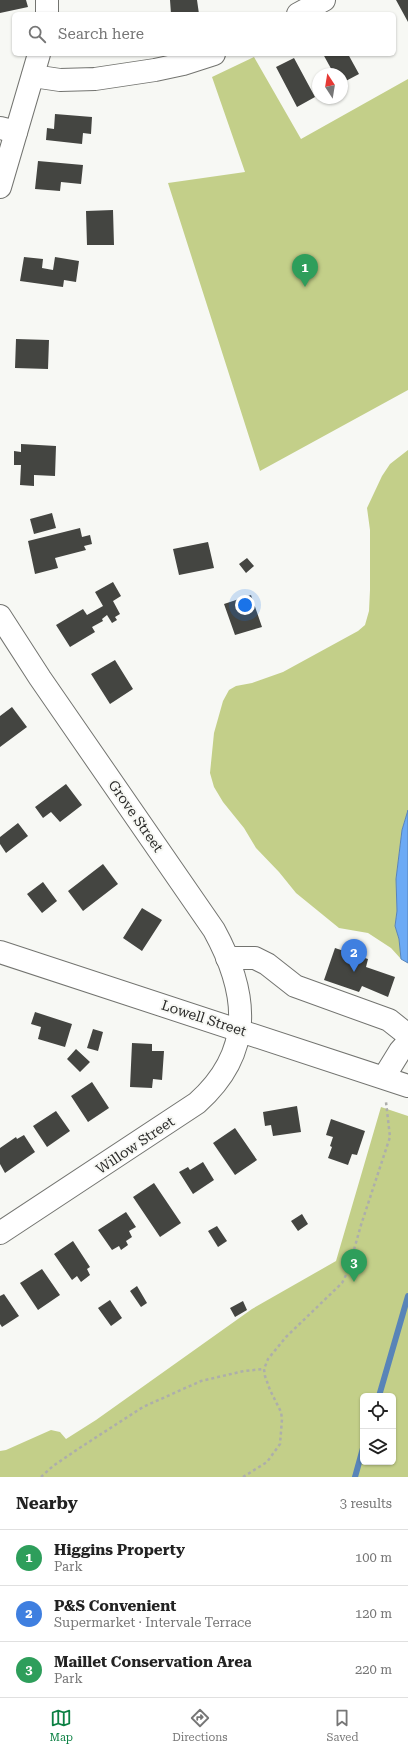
<!DOCTYPE html>
<html lang="en">
<head>
<meta charset="utf-8">
<style>
  :root { --surface:#fff; --page:#f6f6f6; --text:#222; --muted:#767676; --line:#e0e0e0; --accent:#0b8043 }
  body { margin:0; font-family:"Roboto Serif",serif; background:var(--page); color:var(--text) }
  .controls { position:absolute; right:12px; bottom:12px; display:grid; overflow:hidden; border-radius:6px; box-shadow:0 1px 3px #0004 }
  .controls button { width:36px; height:36px; display:grid; place-items:center; padding:0; border:0; border-bottom:1px solid var(--line); background:var(--surface); color:var(--text); font:20px sans-serif }
  .compass { position:absolute; left:312px; top:68px; width:36px; height:36px; border-radius:50%; background:var(--surface); box-shadow:0 1px 3px #0004; rotate:348deg }
  .you { position:absolute; left:245px; top:605px; width:14px; height:14px; margin:-10px; border:3px solid #fff; border-radius:50%; background:#1a73e8; box-shadow:0 0 0 6px #1a73e833 }
  .badge { display:grid; place-items:center; width:26px; height:26px; border-radius:50%; background:var(--accent); color:#fff; font-size:13px; font-weight:700 }
  .pin { position:absolute; translate:-50% -33px; filter:drop-shadow(0 1px 2px #0008) }
  .pin::after { content:''; position:absolute; top:21px; width:14px; height:12px; background:inherit; clip-path:polygon(0 0,100% 0,50% 100%) }
  .list { margin:0; padding:0; list-style:none }
  h2 { display:flex; justify-content:space-between; align-items:center; height:52px; margin:0; padding:0 16px; font-size:17px }
  h2 small { font-size:13px; font-weight:400; color:var(--muted) }
  .list li { display:grid; grid-template-columns:26px 1fr auto; gap:12px; align-items:center; box-sizing:border-box; height:56px; padding:0 16px; border-top:1px solid var(--line) }
  .list b { display:block; font-size:15px; white-space:nowrap }
  .list p { margin:0; font-size:13px; white-space:nowrap; color:var(--muted) }
  .list em { font-size:13px; font-style:normal; color:var(--muted) }
  .icon { flex:none; width:22px; height:22px; fill:none; stroke:currentColor; stroke-width:2; stroke-linecap:round; stroke-linejoin:round }
  .map { position:relative; flex:none; width:408px; height:1477px; overflow:hidden }
  .search { position:absolute; background:var(--surface); box-shadow:0 1px 3px #0004; left:12px; right:12px; top:12px; height:44px; display:flex; align-items:center; gap:10px; box-sizing:border-box; padding:0 14px; border-radius:6px; color:var(--muted); font-size:15px }
  .sheet { height:220px; background:var(--surface) }
  nav { display:flex; justify-content:space-around; align-items:center; box-sizing:border-box; height:56px; border-top:1px solid var(--line); background:var(--surface); font-size:11px; color:var(--muted) }
  nav a { display:grid; justify-items:center; gap:2px }
  nav .on { color:var(--accent) }
  .map>svg:first-child { display:block }
  .green { fill:#c3cf89; fill-rule:evenodd }
  .water { fill:#6caaf5; stroke:#5884b8 }
  .lines { fill:none; stroke-linecap:round; stroke-linejoin:round }
  .stream { stroke:#5884b8; stroke-width:6 }
  .building { fill:#444541 }
  .minor-casing { stroke:#737470; stroke-width:24 }
  .major-casing { stroke:#737470; stroke-width:24 }
  .path { stroke:#adaeab; stroke-width:2.5; stroke-dasharray:3 3; stroke-linecap:butt }
  .minor { stroke:#fff; stroke-width:22 }
  .major { stroke:#fff; stroke-width:22 }
  .labels { text-anchor:middle; dominant-baseline:central; stroke-width:4; stroke-linejoin:round; paint-order:stroke }
  .street-label { font-size:14px; fill:#2a2a29; stroke:#f7f8f4 }
</style>
</head>
<body>
<div class="map">
<svg width="408" height="1477" viewBox="0 0 408 1477">
  <rect width="100%" height="100%" fill="#f7f8f4"/>
  <!-- green -->
  <path class="green" d="M254,57L301,139L408,79V390L260,471L168,183L245,172L212,77Z
    M408,450V810L402,830L396,879L397,911L395,926L399,939L401,959L391,948L368,933L339,928L296,893L279,872L256,848L244,828L223,802L214,787L210,773L214,733L223,701L229,690L236,686L252,683L283,672L358,631L365,625L369,611L370,590V530L367,508L382,476L390,464Z
    M381,1107L408,1116V1477H0V1451L6,1450L51,1430L60,1432L66,1439L96,1420L252,1309L336,1261ZM363,1396H393V1462H363Z"/>
  <!-- water -->
  <path class="water" d="M408,810V963L401,959L399,939L395,926L397,911L396,879L402,830Z"/>
  <g class="lines">
    <!-- stream -->
    <path class="stream" d="M379,1396L408,1296
      M355,1477L363,1448"/>
  </g>
  <!-- building -->
  <path class="building" d="M0,0H26L28,7L0,13Z
    M170,0H197L199,14H171Z
    M396,0H408V22Z
    M323,54H348L359,74L342,83V74H334Z
    M294,58L315,97L297,107L276,67Z
    M55,114L92,117L91,134L83,133L82,144L46,140L47,128L54,129Z
    M38,161L83,165L81,184L61,182L60,191L35,189Z
    M113,210L114,245H87L86,211Z
    M24,257L43,259L42,268L53,270L55,257L79,261L76,282L64,280L63,287L20,281Z
    M16,339L49,340L48,369L15,368Z
    M21,444L56,446L55,476L34,475V486L20,485L21,465H14V451L21,452Z
    M52,513L56,528L34,534L30,519Z
    M80,528L82,537L90,535L92,544L84,546L86,550L55,558L58,568L35,574L28,541Z
    M208,542L214,568L179,575L173,549Z
    M247,558L254,566L246,573L239,564Z
    M113,582L121,596L113,601L120,614L115,617L117,620L112,623L107,615L102,619L103,621L92,627L95,632L70,647L56,625L83,609L87,615L103,606L95,592Z
    M251,595L262,627L235,635L224,604Z
    M115,660L133,689L110,704L91,674Z
    M12,707L27,727L0,747V716Z
    M66,784L82,805L60,822L51,812L43,818L35,807Z
    M18,823L28,836L6,853L0,844V837Z
    M103,864L118,884L83,911L68,891Z
    M43,882L57,901L42,913L27,894Z
    M142,908L162,920L142,951L123,938Z
    M335,948L368,959L366,967L395,977L388,997L362,986L359,992L324,980Z
    M35,1012L72,1024L65,1047L38,1039L41,1027L31,1024Z
    M93,1029L103,1032L98,1051L87,1048Z
    M132,1043L152,1044V1051H164L162,1080L153,1079L152,1088L130,1087Z
    M76,1049L90,1062L80,1072L67,1059Z
    M92,1082L109,1108L88,1122L71,1096Z
    M297,1106L301,1132L273,1136L271,1125L265,1126L263,1112Z
    M56,1111L70,1131L47,1147L33,1126Z
    M331,1119L365,1131L357,1155L352,1154L348,1165L328,1158L332,1147L330,1146L333,1137L326,1135Z
    M235,1128L257,1160L235,1175L213,1143Z
    M24,1135L35,1152L5,1173L0,1164V1148L16,1137L17,1139Z
    M203,1162L214,1180L193,1194L179,1172L188,1167L190,1170Z
    M154,1183L181,1223L160,1237L133,1197Z
    M126,1212L136,1227L129,1231L132,1237L126,1241L128,1245L121,1250L119,1246L112,1250L98,1230Z
    M302,1214L308,1224L298,1231L291,1221Z
    M217,1226L227,1241L218,1247L208,1231Z
    M73,1241L90,1267L87,1269L90,1275L81,1282L77,1276L72,1280L54,1254Z
    M42,1269L60,1295L38,1310L20,1283Z
    M137,1286L147,1303L141,1307L130,1291Z
    M4,1294L19,1316L2,1327L0,1324V1296Z
    M110,1300L122,1318L111,1326L98,1308Z
    M243,1301L247,1310L235,1317L230,1308Z"/>
  <g class="lines">
    <defs>
      <path id="minor" d="M298,14L324,0
        M33,76L60,80L95,79L155,70L183,64L214,54
        M0,128L16,132
        M227,958H255L267,964L295,986L389,1020L408,1035
        M384,1077L400,1051L408,1042"/>
      <path id="major" d="M47,14V0
        M0,187L39,54
        M0,616L40,678L214,930C249,994 254,1052 197,1103L0,1233
        M0,952L408,1086"/>
    </defs>
    <!-- minor casing -->
    <use href="#minor" class="minor-casing"/>
    <!-- major casing -->
    <use href="#major" class="major-casing"/>
    <!-- path -->
    <path class="path" d="M41,1477L53,1466L78,1449L143,1407L201,1381L244,1371L264,1369
      M243,1477L267,1462L280,1444L282,1419L281,1412L270,1390L265,1376L264,1369L268,1359L286,1337L342,1283L348,1271L361,1225L390,1137L386,1102"/>
    <!-- minor -->
    <use href="#minor" class="minor"/>
    <!-- major -->
    <use href="#major" class="major"/>
  </g>
  <g class="labels">
    <!-- street labels -->
    <g class="street-label">
      <text transform="translate(136 816) rotate(55)">Grove Street</text>
      <text transform="translate(204 1018) rotate(18)">Lowell Street</text>
      <text transform="translate(135 1145) rotate(-34)">Willow Street</text>
    </g>
  </g>
</svg>
<div class="controls">
<button><svg class="icon" aria-label="locate" viewBox="0 0 24 24"><circle cx="12" cy="12" r="6"/><path d="M12 2v4M12 18v4M2 12h4M18 12h4"/></svg></button>
<button><svg class="icon" aria-label="layers" viewBox="0 0 24 24"><path d="M12 4l9 5-9 5-9-5zM3 14l9 5 9-5"/></svg></button>
</div>
<svg class="compass" viewBox="-18 -18 36 36"><path d="M0-13l5 13h-10z" fill="#e53935"/><path d="M0 13l5-13h-10z" fill="#767676"/></svg>
<div class="you"></div>
<div class="pin badge" style="left:305px;top:287px;background:#2e9e5b">1</div>
<div class="pin badge" style="left:354px;top:972px;background:#3f7fe0">2</div>
<div class="pin badge" style="left:354px;top:1282px;background:#2e9e5b">3</div>
<div class="search"><svg class="icon" aria-label="search" viewBox="0 0 24 24"><circle cx="10" cy="10" r="6"/><path d="M15 15l6 6"/></svg>Search here</div>
</div>
<section class="sheet">
<h2>Nearby<small>3 results</small></h2>
<ul class="list">
<li><span class="badge" style="background:#2e9e5b">1</span><div><b>Higgins Property</b><p>Park</p></div><em>100 m</em></li>
<li><span class="badge" style="background:#3f7fe0">2</span><div><b>P&amp;S Convenient</b><p>Supermarket · Intervale Terrace</p></div><em>120 m</em></li>
<li><span class="badge" style="background:#2e9e5b">3</span><div><b>Maillet Conservation Area</b><p>Park</p></div><em>220 m</em></li>
</ul>
</section>
<nav>
<a class="on"><svg class="icon" aria-label="map" viewBox="0 0 24 24"><path d="M3 6l6-2 6 2 6-2v14l-6 2-6-2-6 2zM9 4v14M15 6v14"/></svg>Map</a>
<a><svg class="icon" aria-label="directions" viewBox="0 0 24 24"><path d="M12 3l9 9-9 9-9-9zM9 14v-3h6M13 9l2 2-2 2"/></svg>Directions</a>
<a><svg class="icon" aria-label="saved" viewBox="0 0 24 24"><path d="M7 4h10v16l-5-4-5 4z"/></svg>Saved</a>
</nav>
</body>
</html>
